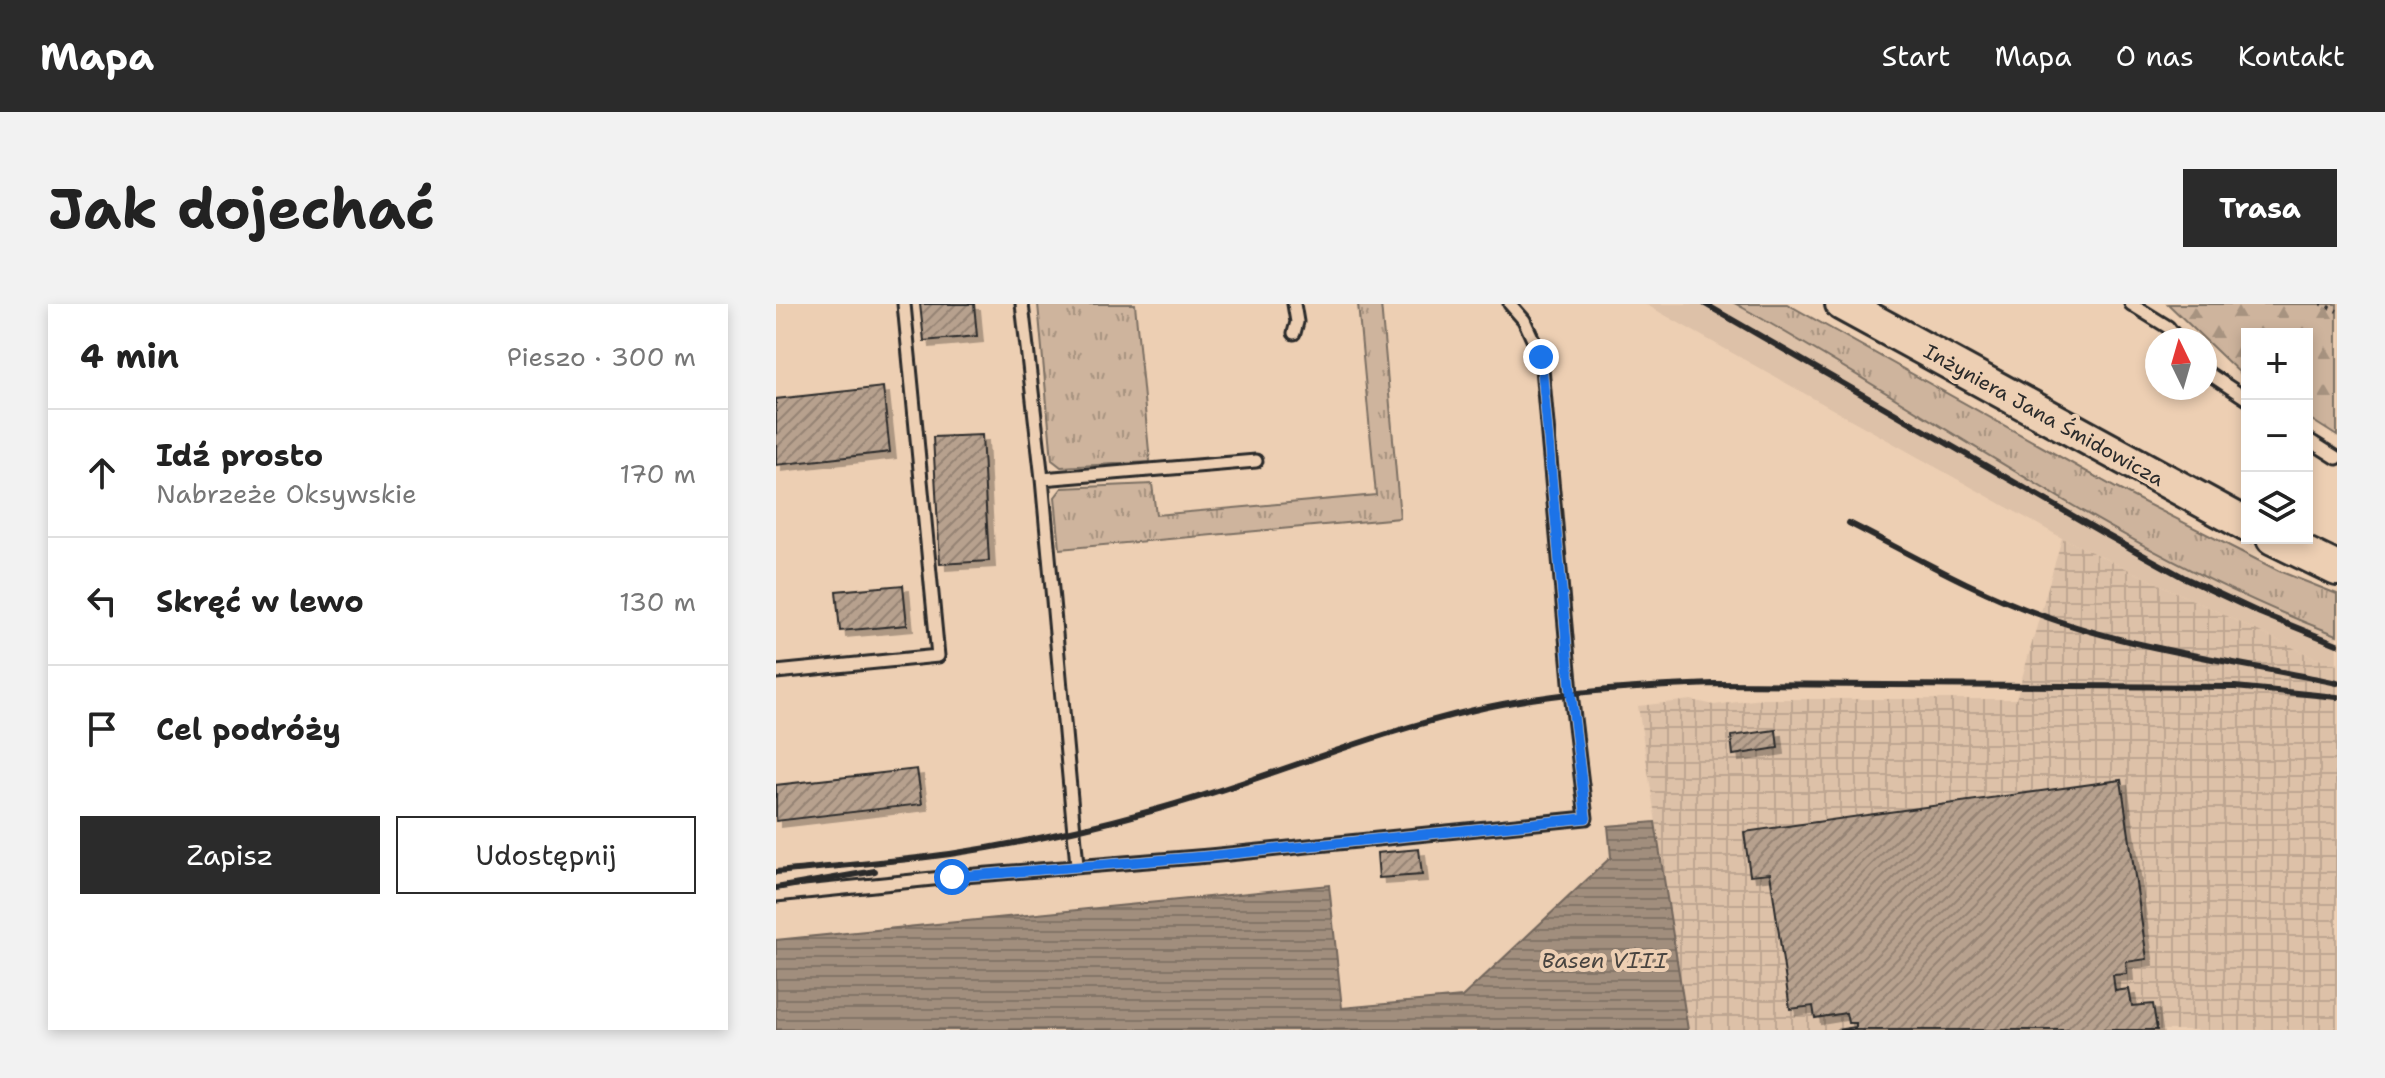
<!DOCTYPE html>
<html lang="pl">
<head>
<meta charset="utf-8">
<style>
  :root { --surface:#fff; --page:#f2f2f2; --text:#222; --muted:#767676; --line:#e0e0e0; --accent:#2b2b2b }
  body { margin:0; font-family:"Shantell Sans",sans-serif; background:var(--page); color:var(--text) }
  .controls { position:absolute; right:24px; top:24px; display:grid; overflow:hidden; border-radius:0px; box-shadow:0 4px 12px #0003 }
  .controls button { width:72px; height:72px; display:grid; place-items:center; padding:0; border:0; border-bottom:2px solid var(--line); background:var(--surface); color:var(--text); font:40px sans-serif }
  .compass { position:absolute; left:1369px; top:24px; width:72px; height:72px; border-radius:50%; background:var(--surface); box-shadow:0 4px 12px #0003; rotate:355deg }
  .stop { position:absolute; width:24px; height:24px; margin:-18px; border:6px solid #1a73e8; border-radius:50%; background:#fff }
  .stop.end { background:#1a73e8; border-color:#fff; box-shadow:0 2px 8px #0008 }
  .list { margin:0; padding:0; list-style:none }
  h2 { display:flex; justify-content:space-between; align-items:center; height:104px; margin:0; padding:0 32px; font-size:34px }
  h2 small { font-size:26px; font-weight:400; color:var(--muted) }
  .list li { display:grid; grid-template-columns:52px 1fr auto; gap:24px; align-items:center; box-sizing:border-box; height:128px; padding:0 32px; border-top:2px solid var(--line) }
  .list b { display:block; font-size:30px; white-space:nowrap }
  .list p { margin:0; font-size:26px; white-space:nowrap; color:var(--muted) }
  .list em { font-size:26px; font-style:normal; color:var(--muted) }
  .actions { display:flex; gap:16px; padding:24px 32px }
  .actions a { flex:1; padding:18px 0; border:2px solid var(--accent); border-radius:0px; text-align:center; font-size:28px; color:var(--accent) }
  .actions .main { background:var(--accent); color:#fff }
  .icon { flex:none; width:44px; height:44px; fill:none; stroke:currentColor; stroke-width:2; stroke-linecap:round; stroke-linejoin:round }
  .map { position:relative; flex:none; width:1561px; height:726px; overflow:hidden; border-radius:0px }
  header { display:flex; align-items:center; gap:48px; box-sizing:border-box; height:112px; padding:0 40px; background:var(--accent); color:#fff }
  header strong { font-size:38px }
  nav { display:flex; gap:44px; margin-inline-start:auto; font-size:28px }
  .intro { display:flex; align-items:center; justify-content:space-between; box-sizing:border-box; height:192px; padding:0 48px }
  h1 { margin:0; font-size:56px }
  .button { padding:20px 36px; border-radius:0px; background:var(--accent); color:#fff; font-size:28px; font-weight:700 }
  main { display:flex; gap:48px; padding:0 48px }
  aside { flex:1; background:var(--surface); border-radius:0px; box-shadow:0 4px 12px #0003 }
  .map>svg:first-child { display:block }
  .built { fill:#ddc1a8 }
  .industrial { fill:url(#industrial-grid) }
  .grass { fill:url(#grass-tufts); stroke:#7c7064; stroke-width:2 }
  .forest { fill:url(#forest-firs); stroke:#7c7064; stroke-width:2 }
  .water { fill:url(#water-rules); stroke:#72665c; stroke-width:2 }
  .building { fill:url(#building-hatch); stroke:#2b2b2b; stroke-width:2; filter:url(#shadow) }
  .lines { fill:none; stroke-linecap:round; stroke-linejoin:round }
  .lane-casing { stroke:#2b2b2b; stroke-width:17 }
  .secondary-casing { stroke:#2b2b2b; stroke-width:38 }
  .path { stroke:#2b2b2b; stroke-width:4; stroke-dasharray:2 6; stroke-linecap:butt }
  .lane { stroke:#edcfb3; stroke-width:11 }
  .secondary { stroke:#edcfb3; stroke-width:32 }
  .rail { stroke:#2b2b2b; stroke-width:6 }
  .route { stroke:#1a73e8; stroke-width:10 }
  .labels { text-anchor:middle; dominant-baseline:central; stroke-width:8; stroke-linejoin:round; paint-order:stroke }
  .street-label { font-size:20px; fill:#2b2b2b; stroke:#edcfb3 }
  .water-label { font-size:22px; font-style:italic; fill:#484440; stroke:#edcfb3 }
</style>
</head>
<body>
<header>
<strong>Mapa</strong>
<nav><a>Start</a><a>Mapa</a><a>O nas</a><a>Kontakt</a></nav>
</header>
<div class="intro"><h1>Jak dojechać</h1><a class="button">Trasa</a></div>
<main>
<aside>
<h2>4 min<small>Pieszo · 300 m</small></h2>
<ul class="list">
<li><svg class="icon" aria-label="ahead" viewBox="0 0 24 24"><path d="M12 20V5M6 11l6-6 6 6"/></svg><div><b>Idź prosto</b><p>Nabrzeże Oksywskie</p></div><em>170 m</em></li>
<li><svg class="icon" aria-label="left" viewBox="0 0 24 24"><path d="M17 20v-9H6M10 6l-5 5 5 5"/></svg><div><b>Skręć w lewo</b></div><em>130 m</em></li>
<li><svg class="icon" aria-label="arrive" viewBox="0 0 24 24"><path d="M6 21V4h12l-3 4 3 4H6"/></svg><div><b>Cel podróży</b></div></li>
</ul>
<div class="actions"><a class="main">Zapisz</a><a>Udostępnij</a></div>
</aside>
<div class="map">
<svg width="1561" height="726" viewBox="0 0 1561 726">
  <defs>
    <pattern id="industrial-grid" width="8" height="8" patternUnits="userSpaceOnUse" patternTransform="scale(2)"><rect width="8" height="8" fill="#ddc1a8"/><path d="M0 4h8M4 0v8" fill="none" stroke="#bea691"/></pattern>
    <pattern id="grass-tufts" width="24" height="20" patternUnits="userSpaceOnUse" patternTransform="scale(2)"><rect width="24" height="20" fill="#ceb49d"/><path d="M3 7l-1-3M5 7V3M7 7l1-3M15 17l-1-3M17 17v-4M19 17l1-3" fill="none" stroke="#a79380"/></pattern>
    <pattern id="forest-firs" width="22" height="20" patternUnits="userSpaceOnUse" patternTransform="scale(2)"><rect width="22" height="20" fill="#ceb49d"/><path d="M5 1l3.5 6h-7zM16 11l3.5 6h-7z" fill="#a79380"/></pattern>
    <pattern id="water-rules" width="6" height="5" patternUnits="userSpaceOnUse" patternTransform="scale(2)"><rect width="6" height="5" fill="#a18e7d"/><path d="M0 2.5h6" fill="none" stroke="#837467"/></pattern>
    <pattern id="building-hatch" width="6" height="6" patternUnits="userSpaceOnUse" patternTransform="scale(2)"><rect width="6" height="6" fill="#b7a18e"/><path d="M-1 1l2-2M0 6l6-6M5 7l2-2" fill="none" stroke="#958374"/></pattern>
    <filter id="shadow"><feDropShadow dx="6" dy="6" stdDeviation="0" flood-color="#0004"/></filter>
  </defs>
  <rect width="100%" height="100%" fill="#edcfb3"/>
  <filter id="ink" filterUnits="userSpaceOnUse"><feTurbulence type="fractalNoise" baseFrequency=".0125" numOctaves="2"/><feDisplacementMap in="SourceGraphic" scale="16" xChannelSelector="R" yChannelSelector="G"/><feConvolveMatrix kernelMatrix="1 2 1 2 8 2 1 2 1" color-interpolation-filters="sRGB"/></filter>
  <g filter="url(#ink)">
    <!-- built -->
    <path class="built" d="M869,0H960L1368,241L1464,291L1561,331V361L1539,354L1286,234Z"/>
    <!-- industrial -->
    <path class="industrial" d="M1286,234L1539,354L1561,361V726H912L862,402L915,396L938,401L986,395H1240Z"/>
    <!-- grass -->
    <path class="grass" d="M262,0H359L374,158L285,163L276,156Z
      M582,0H605L624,214L284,245L279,193L286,184L376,180L380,211L600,191Z
      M960,0H1011L1340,184L1503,267L1561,290V331C1346,250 1159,111 960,0Z"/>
    <!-- forest -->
    <path class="forest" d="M1392,0H1561V132L1531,113V30H1471V76Z"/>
    <!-- water -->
    <path class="water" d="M879,518L912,726H0V636L553,581L566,704L686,693L835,553L832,522Z"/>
    <!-- building -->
    <path class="building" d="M144,0H198L201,32L148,37Z
      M107,83L114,148L0,161V95Z
      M206,131L213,257L164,260L157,133Z
      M127,281L131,321L64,327L60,287Z
      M1000,426L1002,444L957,451L955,432Z
      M141,465L146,500L0,517V481Z
      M1345,476L1371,655L1350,658L1351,670L1337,671L1339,687L1353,685L1356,702L1377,700L1381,726H1060L1080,723V719H1072L1070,709L1039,714L1037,702L1014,705L994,569L974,571L968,528Z
      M643,545L646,571L603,574L601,549Z"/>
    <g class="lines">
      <defs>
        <path id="lane" d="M246,0L266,175L301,561
          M1355,0L1392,23L1402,36
          M518,29L521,18L518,0
          M1429,67L1471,95
          M1531,135L1561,154
          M266,175L480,157
          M0,368L162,352L128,0
          M0,591L176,573L433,552L810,514L795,389L765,53L748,16L734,0"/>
        <path id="secondary" d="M1066,0L1471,221
          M1497,234L1561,265"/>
      </defs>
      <!-- lane casing -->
      <use href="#lane" class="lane-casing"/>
      <!-- secondary casing -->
      <use href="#secondary" class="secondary-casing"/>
      <!-- path -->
      <path class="path" d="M1545,0L1561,7"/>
      <!-- lane -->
      <use href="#lane" class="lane"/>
      <!-- secondary -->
      <use href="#secondary" class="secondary"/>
      <!-- rail -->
      <path class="rail" d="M929,0L1325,228L1407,273L1484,309L1561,340
        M1073,219C1136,251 1198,287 1265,311C1359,346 1463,358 1561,379
        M0,568C58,562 117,558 174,550C241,540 310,525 375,507C484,478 588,431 698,406C777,388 857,383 938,380L1459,383L1561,393
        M0,584L99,567"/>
    </g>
  </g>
  <g class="lines" filter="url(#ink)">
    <!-- route -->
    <path class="route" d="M176,573L433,552L810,514L795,389L765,53"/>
  </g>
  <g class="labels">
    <!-- street labels -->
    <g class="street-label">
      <text transform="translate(1268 111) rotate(29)">Inżyniera Jana Śmidowicza</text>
    </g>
    <!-- water labels -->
    <g class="water-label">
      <text x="828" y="656">Basen VIII</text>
    </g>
  </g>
</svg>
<div class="controls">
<button>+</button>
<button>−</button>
<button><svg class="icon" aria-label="layers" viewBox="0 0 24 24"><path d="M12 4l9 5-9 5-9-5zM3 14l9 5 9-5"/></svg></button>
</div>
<svg class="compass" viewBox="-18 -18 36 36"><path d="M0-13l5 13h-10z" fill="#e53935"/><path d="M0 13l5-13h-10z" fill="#767676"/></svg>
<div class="stop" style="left:176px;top:573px"></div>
<div class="stop end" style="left:765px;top:53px"></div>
</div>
</main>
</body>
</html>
